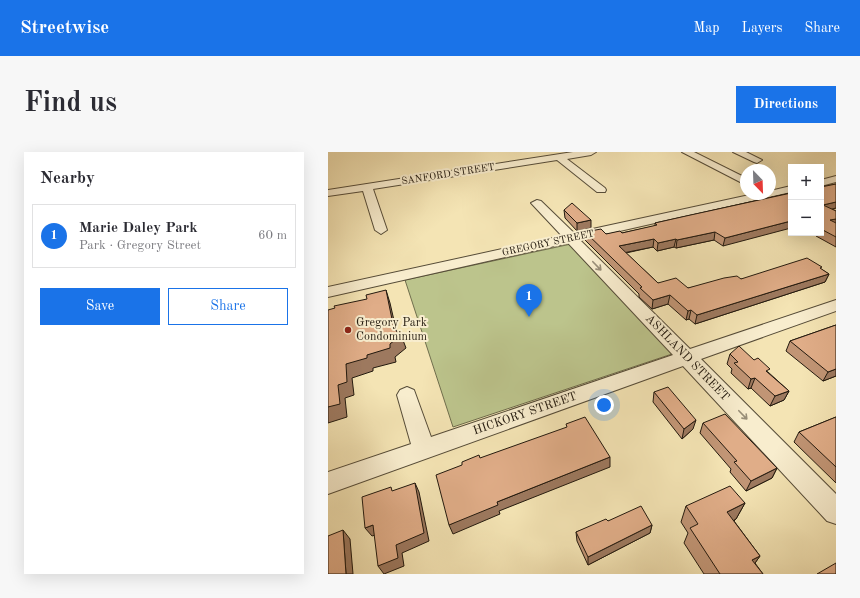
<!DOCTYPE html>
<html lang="en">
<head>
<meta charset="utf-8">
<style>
  :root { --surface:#fff; --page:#f7f7f7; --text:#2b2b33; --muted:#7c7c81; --line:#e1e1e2; --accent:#1a73e8 }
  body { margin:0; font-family:"Old Standard TT",serif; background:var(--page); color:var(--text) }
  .controls { position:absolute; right:12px; top:12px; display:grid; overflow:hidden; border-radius:0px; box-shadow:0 4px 16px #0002 }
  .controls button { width:36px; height:36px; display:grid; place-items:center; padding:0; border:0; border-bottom:1px solid var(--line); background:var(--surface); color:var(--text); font:20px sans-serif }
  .compass { position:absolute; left:412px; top:12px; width:36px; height:36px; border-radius:50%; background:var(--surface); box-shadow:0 4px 16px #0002; rotate:157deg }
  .you { position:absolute; left:276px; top:253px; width:14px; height:14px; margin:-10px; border:3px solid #fff; border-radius:50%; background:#1a73e8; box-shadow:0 0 0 6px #1a73e833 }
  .badge { display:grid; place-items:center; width:26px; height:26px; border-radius:50%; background:var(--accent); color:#fff; font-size:13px; font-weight:700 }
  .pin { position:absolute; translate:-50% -33px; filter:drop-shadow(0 1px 2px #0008) }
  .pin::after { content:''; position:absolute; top:21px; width:14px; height:12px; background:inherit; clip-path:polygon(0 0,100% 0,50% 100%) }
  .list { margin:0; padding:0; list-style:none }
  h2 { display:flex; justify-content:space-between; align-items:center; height:52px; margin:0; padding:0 16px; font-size:17px }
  h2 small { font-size:13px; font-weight:400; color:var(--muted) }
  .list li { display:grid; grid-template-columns:26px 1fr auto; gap:12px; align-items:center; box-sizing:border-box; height:64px; margin:0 8px 8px; padding:0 8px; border:1px solid var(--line); border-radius:0px }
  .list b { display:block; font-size:15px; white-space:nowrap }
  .list p { margin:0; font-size:13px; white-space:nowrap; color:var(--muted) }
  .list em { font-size:13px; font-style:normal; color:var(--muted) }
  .actions { display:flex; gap:8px; padding:12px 16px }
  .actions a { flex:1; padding:9px 0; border:1px solid var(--accent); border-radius:0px; text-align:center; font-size:14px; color:var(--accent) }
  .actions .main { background:var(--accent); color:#fff }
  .map { position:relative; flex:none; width:508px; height:422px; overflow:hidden; border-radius:0px }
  header { display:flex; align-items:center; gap:24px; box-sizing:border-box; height:56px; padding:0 20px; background:var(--accent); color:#fff }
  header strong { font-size:19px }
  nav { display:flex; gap:22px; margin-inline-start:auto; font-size:14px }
  .intro { display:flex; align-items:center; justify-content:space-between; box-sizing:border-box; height:96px; padding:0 24px }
  h1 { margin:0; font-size:28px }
  .button { padding:10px 18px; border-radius:0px; background:var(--accent); color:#fff; font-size:14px; font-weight:700 }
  main { display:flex; gap:24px; padding:0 24px }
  aside { flex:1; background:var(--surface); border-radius:0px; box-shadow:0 4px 16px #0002 }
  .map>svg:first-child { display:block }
  .green { fill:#bcc48c; stroke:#6f6e4d }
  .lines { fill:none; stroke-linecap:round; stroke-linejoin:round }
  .minor-casing { stroke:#564c38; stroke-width:2 }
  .minor { fill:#f8edce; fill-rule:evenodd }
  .wall { fill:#c19575; stroke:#22190e }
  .shaded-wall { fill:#9d795f; stroke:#22190e }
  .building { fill:#e0ad88; stroke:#22190e }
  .oneway { stroke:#988e78 }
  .poi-dot { fill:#8f2418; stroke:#f8edce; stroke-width:1.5 }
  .labels { text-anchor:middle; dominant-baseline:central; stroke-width:4; stroke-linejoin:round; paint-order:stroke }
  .far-street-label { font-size:10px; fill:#22190e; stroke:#f8edce }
  .poi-label { font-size:12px; fill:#22190e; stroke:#f8edce; text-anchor:start }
  .street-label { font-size:12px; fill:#22190e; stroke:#f8edce }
</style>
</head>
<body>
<header>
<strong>Streetwise</strong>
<nav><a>Map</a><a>Layers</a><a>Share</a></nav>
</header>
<div class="intro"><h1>Find us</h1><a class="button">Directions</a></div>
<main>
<aside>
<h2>Nearby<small></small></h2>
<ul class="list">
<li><span class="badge">1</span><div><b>Marie Daley Park</b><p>Park · Gregory Street</p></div><em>60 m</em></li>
</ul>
<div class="actions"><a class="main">Save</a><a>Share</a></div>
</aside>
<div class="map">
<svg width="508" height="422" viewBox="0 0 508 422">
  <rect width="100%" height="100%" fill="#f4e4b4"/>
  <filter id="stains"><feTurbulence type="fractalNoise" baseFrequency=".005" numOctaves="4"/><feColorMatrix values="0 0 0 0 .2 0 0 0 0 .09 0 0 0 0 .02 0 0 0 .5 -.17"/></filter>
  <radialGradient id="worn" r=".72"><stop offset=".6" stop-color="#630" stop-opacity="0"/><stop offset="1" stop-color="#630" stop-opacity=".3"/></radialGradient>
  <!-- green -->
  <path class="green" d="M243,92L347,201L125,275L77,128Z"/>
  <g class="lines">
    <defs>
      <path id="minor" d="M245,0H268L263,3L239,7L277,36L278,38L277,40H269L229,8L45,37L59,78L53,82L47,78L35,39L0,44V38Z
        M354,0H366L418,26V33Z
        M405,0H418L434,8L429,11L426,10Z
        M508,24V30L493,34V28Z
        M463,34V40L252,88L362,197L508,148V159L373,207L508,342V372L499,369L355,214L0,342V320L83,292L69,243L72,238L79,235L86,238L103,285L345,203L240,91L0,145V135L234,84L203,51L209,48L213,49L246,81L426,42H442V39Z"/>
    </defs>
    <!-- minor casing -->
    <use href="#minor" class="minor-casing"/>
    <!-- minor -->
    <use href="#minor" class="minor"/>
  </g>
  <!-- wall -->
  <path class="wall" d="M508,32V56L504,57L508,59V95L488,84L489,81H493V35Z
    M463,41L395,94L386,88L348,96L346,95L329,99L325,95L298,101L330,131L360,136L413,127L493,117L501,122L497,130L367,172L361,167L358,168L340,152L324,157L311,145V142L257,88V80L278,82L294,81L327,74V71Z
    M236,58L263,76L249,79L237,66Z
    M508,173V224L495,229L458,199L462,189Z
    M402,202L440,220L461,239L456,248L442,254L423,236L420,237L403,221L404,217L399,212Z
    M326,240L365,277L354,287L325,250Z
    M508,265V331L466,290L471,280Z
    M375,271L449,316L444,326L418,339L402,320L403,317L372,281Z
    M417,351L408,367L406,369L432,404L427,411L435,422H376L356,391L360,381L353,370L358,354Z
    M280,369L324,373L322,381L260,413L249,389L248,380Z"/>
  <!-- shaded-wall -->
  <path class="shaded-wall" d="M508,50V56L493,60L495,53Z
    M508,67V74L502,68Z
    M263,68V76L249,79V71Z
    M463,69V76L395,94L397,86Z
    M387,80L386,88L348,96L349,88Z
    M326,87L325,95L290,102L291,94Z
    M348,87L346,95L329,99L330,91Z
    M501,122L497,130L367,172L369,163Z
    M58,138L62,151L70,186L73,183L78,196L67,205L68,210L45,216V219L24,226L26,243L17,246L19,265L0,271V255L10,233L18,212L62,192Z
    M342,143L340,152L324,157L325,148Z
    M363,158L361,167L358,168L360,159Z
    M508,217V224L495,229L500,220Z
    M427,226L423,236L420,237L423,227Z
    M461,239L456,248L442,254L447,244Z
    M368,268L365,277L354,287L356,277Z
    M282,305V315L171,359L172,362L125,382L121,373L169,350Z
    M449,316L444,326L418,339L423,329Z
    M87,331L91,340L101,389L74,401L76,414L56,422L50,414L68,393Z
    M417,351L408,367L392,376L399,360Z
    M45,373L51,382L44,384L37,376Z
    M324,373L322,381L260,413V405Z
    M15,378L22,387L25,422H18Z
    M432,404L422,418L424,408Z"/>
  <!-- building -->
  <path class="building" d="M508,32V50L495,53L508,59V67L502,68L508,71V85L493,77V73L495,70H493V35Z
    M463,41V69L397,86L387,80L349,88L348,87L330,91L326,87L291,94L330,131L348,126L360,136L396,126L409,124L413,127L479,106L494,115L492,116L501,122L369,163L363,158L360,159L342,143L325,148L312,136L314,135L257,80L273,77L278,82L292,79L294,81L329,73L327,71L358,64Z
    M244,51L263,68L249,71L236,58Z
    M58,138L66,177L73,183L62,192V196L39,203V206L18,212L19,230L10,233L12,252L0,255V158L7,156L6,154L39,147L38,143Z
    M508,173V217L500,220L462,189Z
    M411,194L426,208L430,206L442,217L438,219L461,239L447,244L427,226L423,227L406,211L410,210L402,202Z
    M340,235L368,268L356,277L326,240Z
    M397,262L449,316L423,329L406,310L409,309L375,271Z
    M257,265L282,305L169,350L170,353L121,373L108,323L134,313V310L151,303L152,306L239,275L238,272Z
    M508,265V315L471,280Z
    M87,331L96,381L68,393L70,406L50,414L45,373L37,376L34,345L63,335L64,339Z
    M402,334L417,351L399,360L432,404L424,408L435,422H392L362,376L370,372L358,354Z
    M313,354L324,373L260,405L248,380L278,367L280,369Z
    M15,378L18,422H0V384Z
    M508,411V422H489Z"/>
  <!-- one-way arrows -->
  <defs><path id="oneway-shaft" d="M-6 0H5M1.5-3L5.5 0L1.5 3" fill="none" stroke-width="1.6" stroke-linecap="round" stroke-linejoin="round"/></defs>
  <g class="oneway">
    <use href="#oneway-shaft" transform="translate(269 114) rotate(46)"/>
    <use href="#oneway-shaft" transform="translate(415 263) rotate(46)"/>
  </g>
  <!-- markers -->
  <circle class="poi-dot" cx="20" cy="178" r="4"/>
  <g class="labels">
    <!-- far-street labels -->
    <g class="far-street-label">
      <text transform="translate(120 22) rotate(-9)">SANFORD STREET</text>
      <text transform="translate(220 91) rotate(-12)">GREGORY STREET</text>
    </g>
    <!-- poi labels -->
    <g class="poi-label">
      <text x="28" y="171">Gregory Park<tspan x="28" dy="14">Condominium</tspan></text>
    </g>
    <!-- street labels -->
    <g class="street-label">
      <text transform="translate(359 206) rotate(46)">ASHLAND STREET</text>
      <text transform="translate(197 262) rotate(-19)">HICKORY STREET</text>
    </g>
  </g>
  <rect width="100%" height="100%" filter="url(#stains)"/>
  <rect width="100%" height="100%" fill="url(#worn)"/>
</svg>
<div class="controls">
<button>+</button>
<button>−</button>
</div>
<svg class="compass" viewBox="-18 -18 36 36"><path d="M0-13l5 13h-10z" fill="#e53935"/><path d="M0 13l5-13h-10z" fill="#7c7c81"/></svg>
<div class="you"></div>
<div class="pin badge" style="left:201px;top:165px">1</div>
</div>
</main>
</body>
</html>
